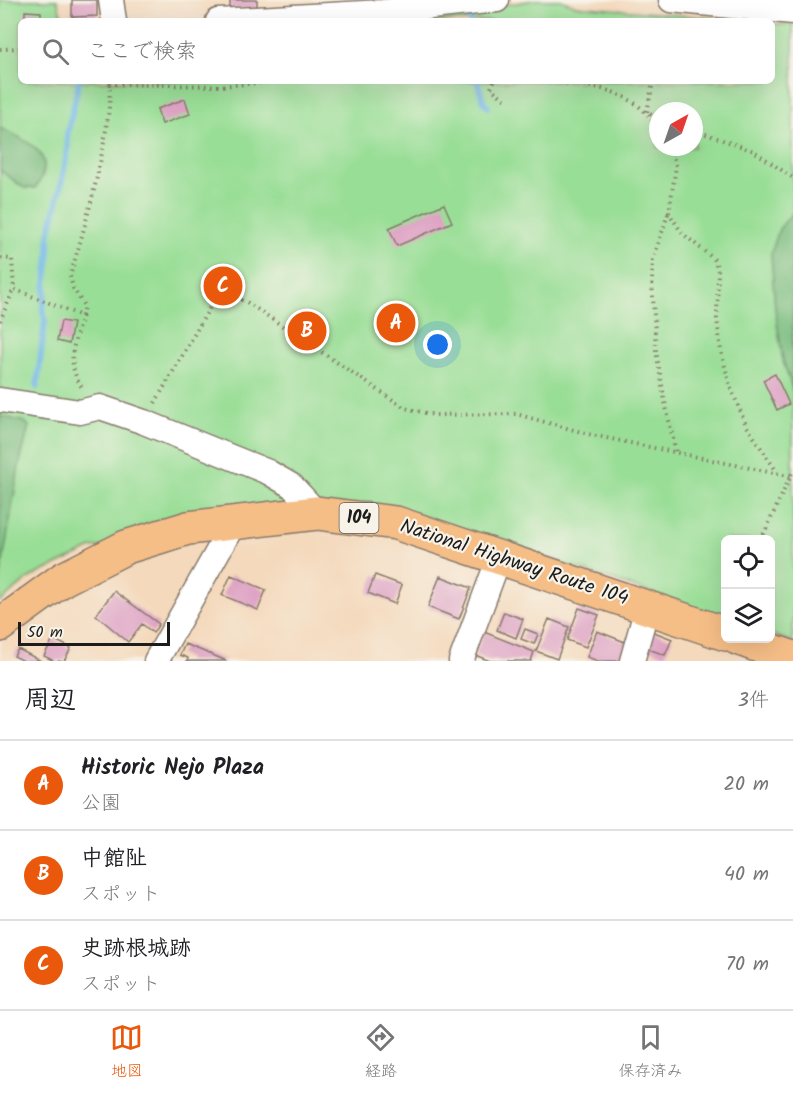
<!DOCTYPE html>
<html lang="ja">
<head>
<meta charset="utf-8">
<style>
  :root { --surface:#fff; --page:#f6f6f6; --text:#202124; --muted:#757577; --line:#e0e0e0; --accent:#ea580c }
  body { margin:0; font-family:Kalam,"Klee One",sans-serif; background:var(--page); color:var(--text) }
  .controls { position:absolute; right:18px; bottom:18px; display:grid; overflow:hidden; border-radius:9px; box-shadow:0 6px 24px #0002 }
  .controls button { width:54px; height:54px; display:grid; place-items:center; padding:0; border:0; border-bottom:2px solid var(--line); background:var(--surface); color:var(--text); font:30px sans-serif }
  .compass { position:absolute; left:649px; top:102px; width:54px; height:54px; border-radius:50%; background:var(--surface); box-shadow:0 6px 24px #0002; rotate:40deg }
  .scale { position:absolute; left:18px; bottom:15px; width:152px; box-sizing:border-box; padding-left:6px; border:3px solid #1c1c1c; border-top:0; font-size:16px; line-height:21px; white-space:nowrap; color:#1c1c1c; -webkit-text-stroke:4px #f7f3e8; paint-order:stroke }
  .you { position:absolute; left:438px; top:345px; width:21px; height:21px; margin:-15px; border:4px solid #fff; border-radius:50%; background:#1a73e8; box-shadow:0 0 0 9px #1a73e833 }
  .badge { display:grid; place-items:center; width:39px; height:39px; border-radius:50%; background:var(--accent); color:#fff; font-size:20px; font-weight:700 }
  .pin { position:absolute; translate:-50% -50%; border:3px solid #fff; box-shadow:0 2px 6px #0006 }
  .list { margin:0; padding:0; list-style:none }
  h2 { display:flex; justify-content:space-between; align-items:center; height:78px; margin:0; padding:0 24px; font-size:26px }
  h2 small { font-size:20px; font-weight:400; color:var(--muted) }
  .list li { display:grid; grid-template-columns:39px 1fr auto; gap:18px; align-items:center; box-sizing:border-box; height:90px; padding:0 24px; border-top:2px solid var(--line) }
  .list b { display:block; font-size:22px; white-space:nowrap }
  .list p { margin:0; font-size:20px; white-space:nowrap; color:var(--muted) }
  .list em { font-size:20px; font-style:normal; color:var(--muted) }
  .icon { flex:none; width:33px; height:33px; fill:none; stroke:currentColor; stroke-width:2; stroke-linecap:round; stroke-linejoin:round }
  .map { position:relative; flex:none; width:793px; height:661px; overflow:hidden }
  .search { position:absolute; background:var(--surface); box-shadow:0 6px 24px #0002; left:18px; right:18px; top:18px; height:66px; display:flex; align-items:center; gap:15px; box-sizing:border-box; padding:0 21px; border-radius:9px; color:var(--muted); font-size:22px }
  .sheet { height:348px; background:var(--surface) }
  nav { display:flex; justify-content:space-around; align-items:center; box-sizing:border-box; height:84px; border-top:2px solid var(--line); background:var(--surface); font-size:16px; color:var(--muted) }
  nav a { display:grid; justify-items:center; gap:3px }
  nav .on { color:var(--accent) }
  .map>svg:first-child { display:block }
  .green { fill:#99de96; stroke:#5a7d59; stroke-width:1.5; fill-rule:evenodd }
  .forest { fill:#7abd7f; stroke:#4b6c4e; stroke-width:1.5 }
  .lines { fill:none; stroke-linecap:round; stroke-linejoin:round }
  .stream { stroke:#70b7e7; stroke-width:6 }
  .building { fill:#dea2c4 }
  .minor-casing { stroke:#887a6c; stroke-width:27 }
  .highway-casing { stroke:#887a6c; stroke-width:36 }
  .path { stroke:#887a6c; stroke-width:4; stroke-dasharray:1.5 4.5; stroke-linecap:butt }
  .minor { stroke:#fff; stroke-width:24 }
  .highway { stroke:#f6be87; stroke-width:33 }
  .labels { text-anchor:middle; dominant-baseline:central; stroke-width:4.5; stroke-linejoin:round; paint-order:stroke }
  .shield { fill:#f7f3e8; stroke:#5e5c59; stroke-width:1.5 }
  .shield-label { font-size:18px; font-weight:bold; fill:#1c1c1c }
  .street-label { font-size:20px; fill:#1c1c1c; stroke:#f7f3e8 }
</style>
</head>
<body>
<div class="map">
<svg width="793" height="661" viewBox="0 0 793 661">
  <rect width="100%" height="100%" fill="#f7f3e8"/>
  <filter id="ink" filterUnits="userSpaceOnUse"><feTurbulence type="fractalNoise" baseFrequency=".0167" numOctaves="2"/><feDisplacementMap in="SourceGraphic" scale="12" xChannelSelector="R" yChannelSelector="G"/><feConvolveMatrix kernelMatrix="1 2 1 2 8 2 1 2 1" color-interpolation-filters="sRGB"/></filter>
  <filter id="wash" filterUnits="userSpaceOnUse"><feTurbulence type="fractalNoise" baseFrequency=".008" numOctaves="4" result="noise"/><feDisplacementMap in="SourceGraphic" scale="24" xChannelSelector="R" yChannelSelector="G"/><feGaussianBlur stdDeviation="1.35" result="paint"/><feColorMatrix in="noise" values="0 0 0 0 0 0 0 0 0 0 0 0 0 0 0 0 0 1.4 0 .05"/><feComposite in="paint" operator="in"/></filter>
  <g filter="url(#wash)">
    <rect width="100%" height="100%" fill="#f4d9bc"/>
    <!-- green -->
    <path class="green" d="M0,0H57L63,21H21V81H772V24L793,25V642L771,634L770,540H726L725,618L418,514L92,548L31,577L0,602ZM658,111H694V147H658Z
      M535,0H561L577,6L745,21H304L459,12Z"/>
    <!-- forest -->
    <path class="forest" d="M0,128C26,140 61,155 35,188H24L0,170Z
      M793,212V391L783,361L775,309L771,254L779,229Z
      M0,416L25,422L29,426L19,466L0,579Z"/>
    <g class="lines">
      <!-- stream -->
      <path class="stream" d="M470,19V21
        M477,81L484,103L488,107
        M37,387L45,320L43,310L49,257V235L60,190L68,149L67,135L79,81"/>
    </g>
    <g id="blocks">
      <!-- building -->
      <path class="building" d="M72,0H97V16L72,17Z
        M230,0H257V10L230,9Z
        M25,11L41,12V17H25Z
        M185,99L190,114L162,124L157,109Z
        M444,204L452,222L397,246L389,228Z
        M61,321L73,323L69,344L57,341Z
        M775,374L789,404L777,410L763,380Z
        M231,575L266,590L258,610L222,595Z
        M375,575L402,585L395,604L368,593Z
        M440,576L471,588L459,619L428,607Z
        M114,591L159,624L153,633L142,624L128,642L96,615Z
        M579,608L599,615L586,647L567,640Z
        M504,612L523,619L516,638L497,630Z
        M549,619L569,627L557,659L536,651Z
        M525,629L538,634L534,644L521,639Z
        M649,630L672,639L665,655L643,647Z
        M597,631L630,644L624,661H598L587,657Z
        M484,632L534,652L531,661H490L475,655Z
        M53,639L71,648L64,661H54L44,656Z
        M185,644L227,661H187L188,658L180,655Z
        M18,649L41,661H24L14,656Z"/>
    </g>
  </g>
  <g filter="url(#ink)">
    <use href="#blocks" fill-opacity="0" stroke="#887a6c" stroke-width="1.5"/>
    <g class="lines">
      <defs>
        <path id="minor" d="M111,0L114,21
          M671,0L793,12
          M218,21L383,12L497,0
          M0,400L80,412L100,407L144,422L268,472L292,486L317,513
          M156,661L235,521
          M461,661L499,558
          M632,661L647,608"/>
        <path id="highway" d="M0,625L63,579L126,547L188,528L317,513L396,523L726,634
          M737,638L793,658"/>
      </defs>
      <!-- minor casing -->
      <use href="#minor" class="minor-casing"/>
      <!-- highway casing -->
      <use href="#highway" class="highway-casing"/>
      <!-- path -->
      <path class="path" d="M0,49L21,48
        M494,81L491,88L508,102
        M536,81C572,84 617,84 644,111C650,116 654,124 658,130
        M653,81L647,113L658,117
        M109,84L220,86L286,81
        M694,130L754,151L793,178
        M670,147L676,166L669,213L682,233L715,260L718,271L717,319L721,351L730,386L746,425L777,472
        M668,214L653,260L652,280L656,351L665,402L676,453
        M1,258L12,259L14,289
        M82,316C74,345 65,363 83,389
        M0,321L14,289L82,316L84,306L73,288L70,276C84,230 97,184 105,136C108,118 111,99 109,81
        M155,403L210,307C222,299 231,296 245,301L405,408L434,415L516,414L592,435L793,477
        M761,540L793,471"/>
      <!-- minor -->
      <use href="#minor" class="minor"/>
      <!-- highway -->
      <use href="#highway" class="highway"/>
    </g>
  </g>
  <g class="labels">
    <!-- shield labels -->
    <rect class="shield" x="339.5" y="503" width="39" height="30" rx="4.5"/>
    <g class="shield-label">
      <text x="359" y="518">104</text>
    </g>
    <!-- street labels -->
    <g class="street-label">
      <text transform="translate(514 563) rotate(18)">National Highway Route 104</text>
    </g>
  </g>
</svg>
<div class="controls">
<button><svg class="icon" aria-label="locate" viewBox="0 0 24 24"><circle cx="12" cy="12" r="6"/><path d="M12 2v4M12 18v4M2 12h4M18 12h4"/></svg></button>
<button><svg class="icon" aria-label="layers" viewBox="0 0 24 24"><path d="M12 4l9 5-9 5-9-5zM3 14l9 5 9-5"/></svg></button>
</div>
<svg class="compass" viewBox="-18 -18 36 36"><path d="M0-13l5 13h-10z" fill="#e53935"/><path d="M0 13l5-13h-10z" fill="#757577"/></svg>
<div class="scale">50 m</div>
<div class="you"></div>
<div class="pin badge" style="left:396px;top:323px">A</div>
<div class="pin badge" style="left:307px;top:331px">B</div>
<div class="pin badge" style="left:223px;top:286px">C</div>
<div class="search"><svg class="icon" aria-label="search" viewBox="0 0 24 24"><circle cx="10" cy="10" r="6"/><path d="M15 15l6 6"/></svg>ここで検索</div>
</div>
<section class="sheet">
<h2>周辺<small>3件</small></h2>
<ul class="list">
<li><span class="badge">A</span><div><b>Historic Nejo Plaza</b><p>公園</p></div><em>20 m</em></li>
<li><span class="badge">B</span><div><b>中館阯</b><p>スポット</p></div><em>40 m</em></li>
<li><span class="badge">C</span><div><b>史跡根城跡</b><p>スポット</p></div><em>70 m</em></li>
</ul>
</section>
<nav>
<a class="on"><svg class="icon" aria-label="map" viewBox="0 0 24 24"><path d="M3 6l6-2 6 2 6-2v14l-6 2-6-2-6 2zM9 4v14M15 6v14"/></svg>地図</a>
<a><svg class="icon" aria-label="directions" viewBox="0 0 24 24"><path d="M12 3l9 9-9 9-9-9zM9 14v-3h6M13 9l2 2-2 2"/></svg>経路</a>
<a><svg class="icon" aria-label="saved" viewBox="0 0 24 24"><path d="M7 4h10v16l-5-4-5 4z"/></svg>保存済み</a>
</nav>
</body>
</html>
